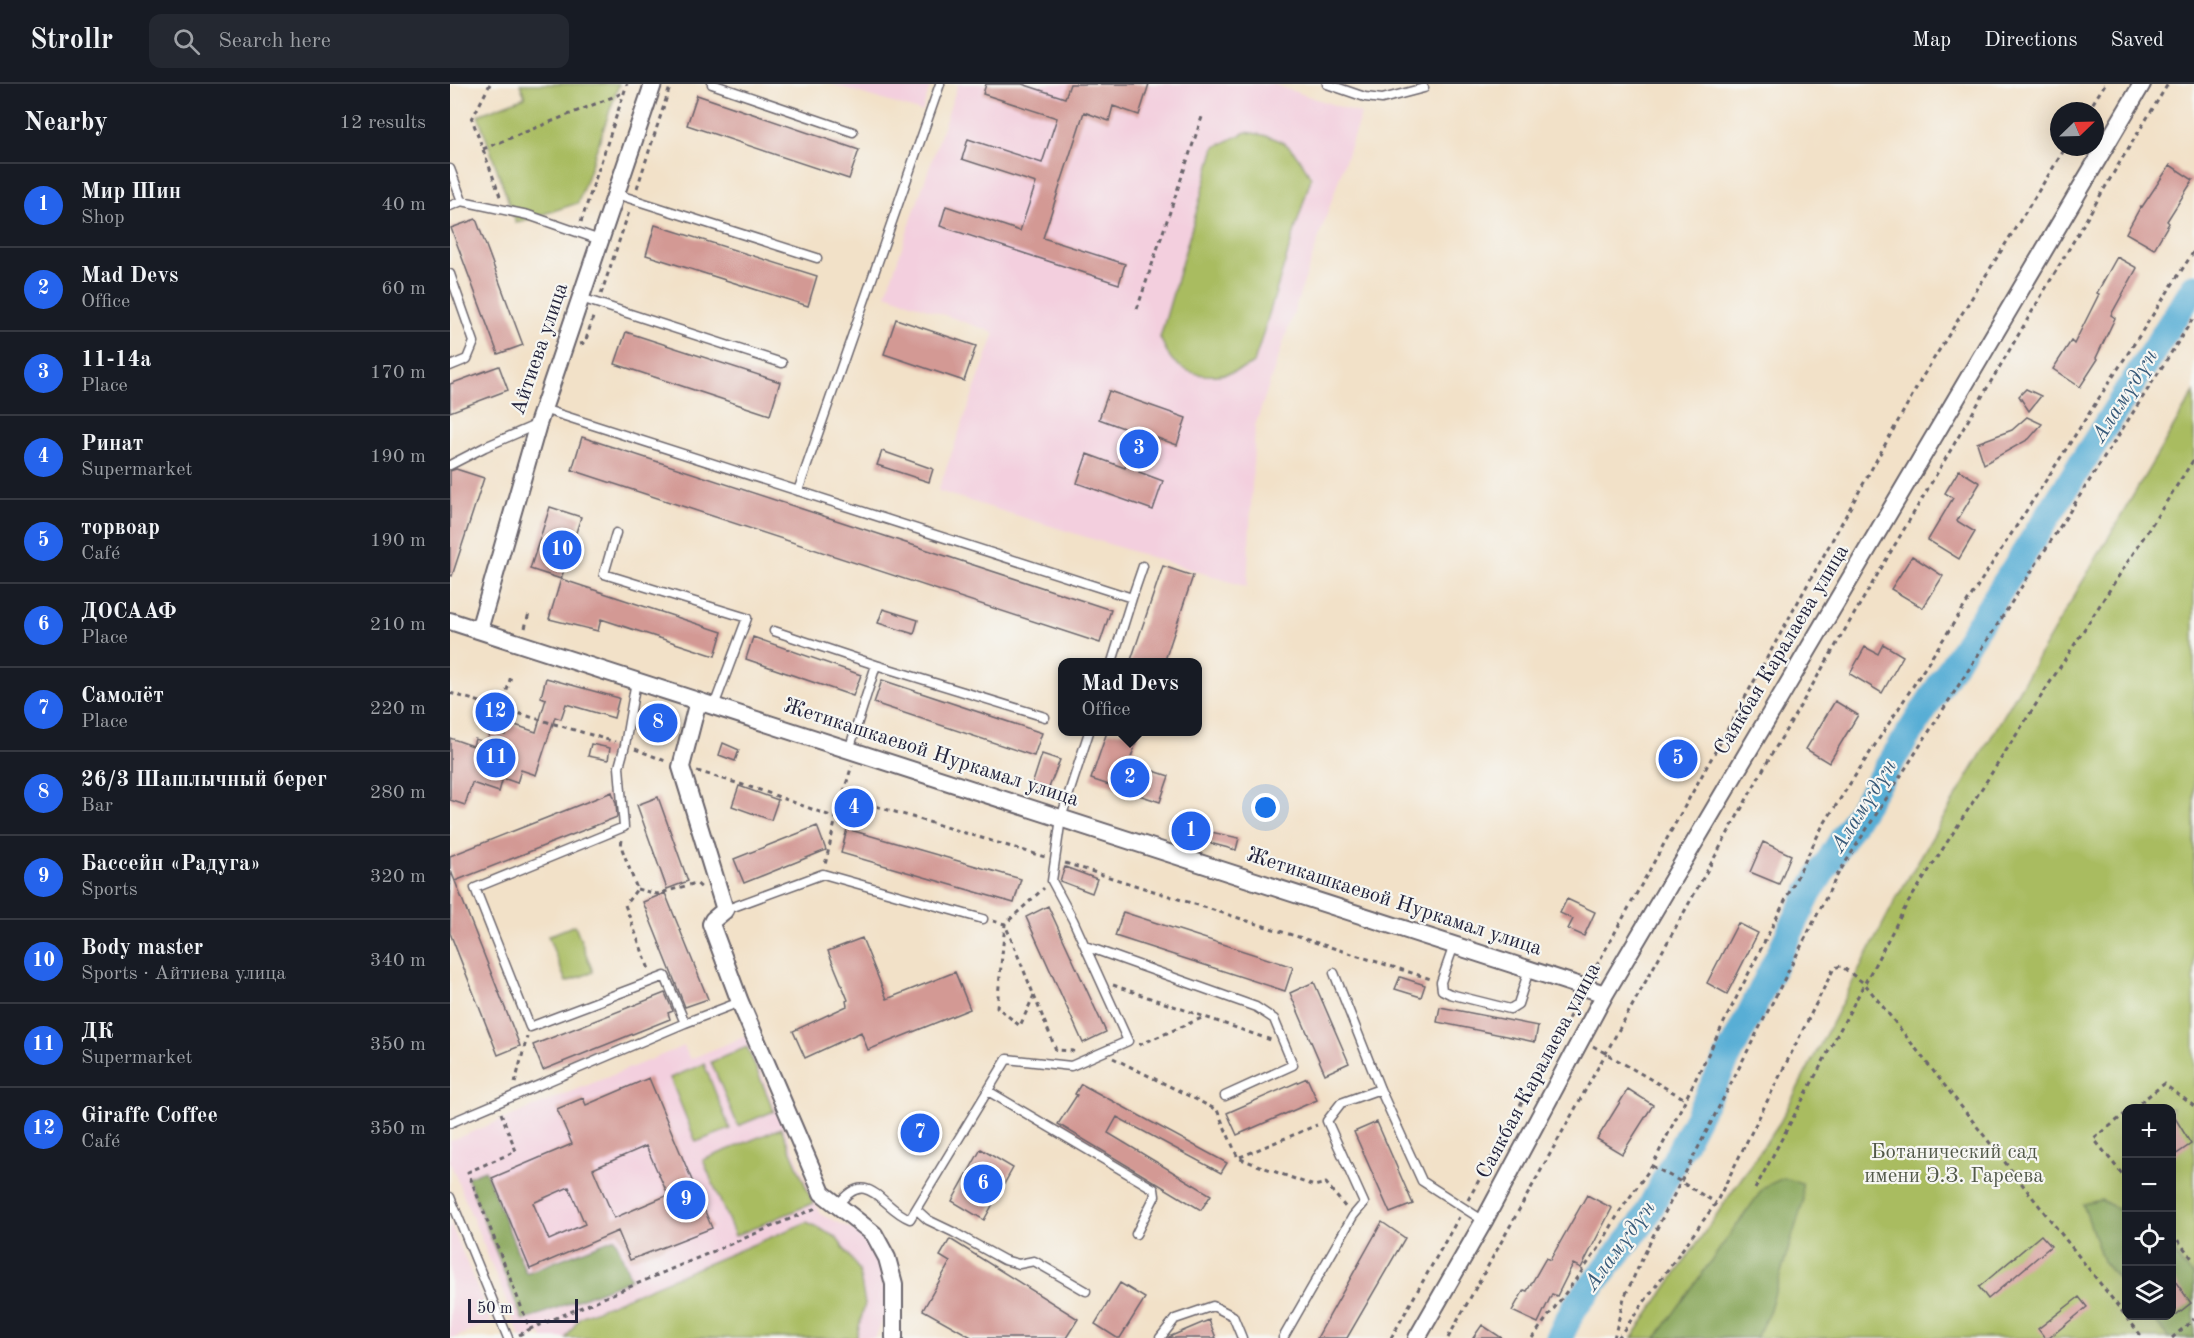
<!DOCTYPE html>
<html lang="en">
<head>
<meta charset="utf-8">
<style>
  :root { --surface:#171b24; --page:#242831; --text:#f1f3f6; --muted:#9ea1a6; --line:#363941; --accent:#2563eb }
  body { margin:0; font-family:"Old Standard TT",serif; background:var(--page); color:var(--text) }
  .controls { position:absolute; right:18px; bottom:18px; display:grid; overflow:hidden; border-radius:12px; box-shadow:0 6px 24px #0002 }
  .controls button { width:54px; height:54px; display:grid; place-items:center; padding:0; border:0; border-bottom:2px solid var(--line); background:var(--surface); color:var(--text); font:30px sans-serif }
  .compass { position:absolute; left:1600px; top:18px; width:54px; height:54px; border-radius:50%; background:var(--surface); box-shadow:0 6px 24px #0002; rotate:67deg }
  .scale { position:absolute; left:18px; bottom:15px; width:110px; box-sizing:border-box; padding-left:6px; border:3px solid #22223b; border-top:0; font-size:16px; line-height:21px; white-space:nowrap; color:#22223b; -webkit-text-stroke:4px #f6f6f2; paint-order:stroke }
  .you { position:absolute; left:816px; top:724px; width:21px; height:21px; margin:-15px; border:4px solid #fff; border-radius:50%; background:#1a73e8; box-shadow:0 0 0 9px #1a73e833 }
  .badge { display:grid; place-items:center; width:39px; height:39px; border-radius:50%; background:var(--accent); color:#fff; font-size:20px; font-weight:700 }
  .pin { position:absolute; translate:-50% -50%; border:3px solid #fff; box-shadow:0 2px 6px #0006 }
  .popup { position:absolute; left:608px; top:574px; width:144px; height:78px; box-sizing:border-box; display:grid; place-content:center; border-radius:12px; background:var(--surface); filter:drop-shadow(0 2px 4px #0005); font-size:20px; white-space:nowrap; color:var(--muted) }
  .popup b { font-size:22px; color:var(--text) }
  .popup::after { content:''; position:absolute; left:50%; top:100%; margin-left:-12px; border:12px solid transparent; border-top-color:var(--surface) }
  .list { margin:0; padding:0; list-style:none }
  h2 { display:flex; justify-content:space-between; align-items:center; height:78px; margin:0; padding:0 24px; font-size:26px }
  h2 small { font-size:20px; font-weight:400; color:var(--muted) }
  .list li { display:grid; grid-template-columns:39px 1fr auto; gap:18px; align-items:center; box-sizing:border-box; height:84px; padding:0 24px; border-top:2px solid var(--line) }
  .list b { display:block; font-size:22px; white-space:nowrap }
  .list p { margin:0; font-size:20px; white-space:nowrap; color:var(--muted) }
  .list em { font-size:20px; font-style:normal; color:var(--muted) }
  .icon { flex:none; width:33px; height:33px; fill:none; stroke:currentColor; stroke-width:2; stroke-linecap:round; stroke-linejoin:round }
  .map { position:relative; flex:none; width:1744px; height:1254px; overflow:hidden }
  header { display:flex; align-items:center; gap:36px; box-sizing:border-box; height:84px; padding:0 30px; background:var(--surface); border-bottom:2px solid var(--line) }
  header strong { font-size:28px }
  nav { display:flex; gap:33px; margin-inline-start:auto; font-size:21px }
  .search { width:420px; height:54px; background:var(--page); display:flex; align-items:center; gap:15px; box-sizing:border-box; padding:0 21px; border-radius:12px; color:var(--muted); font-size:22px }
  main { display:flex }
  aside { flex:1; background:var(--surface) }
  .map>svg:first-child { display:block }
  .built { fill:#f3cfde }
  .green { fill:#a9bc60; stroke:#666f4e; stroke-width:1.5; fill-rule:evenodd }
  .forest { fill:#86a456; stroke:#546348; stroke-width:1.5 }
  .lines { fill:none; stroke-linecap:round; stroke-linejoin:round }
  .river { stroke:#59aed5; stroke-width:27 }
  .building { fill:#d39994; fill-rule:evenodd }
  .service-casing { stroke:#6b656c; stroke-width:11 }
  .minor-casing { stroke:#6b656c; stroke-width:20 }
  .path { stroke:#6b656c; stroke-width:3; stroke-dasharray:4.5 4.5; stroke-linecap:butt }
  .service { stroke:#fff; stroke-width:8 }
  .minor { stroke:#fff; stroke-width:16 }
  .path-bridge { stroke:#6b656c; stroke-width:3; stroke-dasharray:4.5 4.5; stroke-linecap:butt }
  .labels { text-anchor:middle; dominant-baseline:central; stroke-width:4.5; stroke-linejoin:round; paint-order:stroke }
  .street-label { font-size:21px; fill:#22223b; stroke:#f6f6f2 }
  .park-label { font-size:21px; fill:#515848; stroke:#f6f6f2 }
  .water-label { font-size:22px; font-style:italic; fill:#385a79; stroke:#f6f6f2 }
</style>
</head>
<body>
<header>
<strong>Strollr</strong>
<div class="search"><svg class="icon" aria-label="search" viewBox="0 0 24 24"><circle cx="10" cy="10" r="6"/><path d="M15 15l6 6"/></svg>Search here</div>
<nav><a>Map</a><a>Directions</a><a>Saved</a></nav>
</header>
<main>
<aside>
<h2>Nearby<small>12 results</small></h2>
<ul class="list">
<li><span class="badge">1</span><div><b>Мир Шин</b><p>Shop</p></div><em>40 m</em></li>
<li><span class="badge">2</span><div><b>Mad Devs</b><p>Office</p></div><em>60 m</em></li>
<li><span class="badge">3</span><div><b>11-14а</b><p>Place</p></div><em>170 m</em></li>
<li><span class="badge">4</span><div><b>Ринат</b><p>Supermarket</p></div><em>190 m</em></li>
<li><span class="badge">5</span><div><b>торвоар</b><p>Café</p></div><em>190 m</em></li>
<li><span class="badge">6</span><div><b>ДОСААФ</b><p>Place</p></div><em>210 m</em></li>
<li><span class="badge">7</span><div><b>Самолёт</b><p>Place</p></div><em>220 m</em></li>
<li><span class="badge">8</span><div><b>26/3 Шашлычный берег</b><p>Bar</p></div><em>280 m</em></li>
<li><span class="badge">9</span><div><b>Бассейн «Радуга»</b><p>Sports</p></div><em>320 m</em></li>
<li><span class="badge">10</span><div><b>Body master</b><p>Sports · Айтиева улица</p></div><em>340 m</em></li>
<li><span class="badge">11</span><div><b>ДК</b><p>Supermarket</p></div><em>350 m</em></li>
<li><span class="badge">12</span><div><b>Giraffe Coffee</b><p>Café</p></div><em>350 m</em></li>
</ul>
</aside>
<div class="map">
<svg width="1744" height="1254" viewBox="0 0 1744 1254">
  <rect width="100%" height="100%" fill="#f6f6f2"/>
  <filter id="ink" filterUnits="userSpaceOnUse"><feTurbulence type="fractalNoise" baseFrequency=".0167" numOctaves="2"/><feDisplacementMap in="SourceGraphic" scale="12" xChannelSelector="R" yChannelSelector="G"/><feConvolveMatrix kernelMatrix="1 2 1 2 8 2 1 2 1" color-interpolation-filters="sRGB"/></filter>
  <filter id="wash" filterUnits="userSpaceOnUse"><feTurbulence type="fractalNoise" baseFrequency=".008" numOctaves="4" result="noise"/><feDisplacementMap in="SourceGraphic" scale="24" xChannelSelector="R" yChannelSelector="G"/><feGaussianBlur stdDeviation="1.35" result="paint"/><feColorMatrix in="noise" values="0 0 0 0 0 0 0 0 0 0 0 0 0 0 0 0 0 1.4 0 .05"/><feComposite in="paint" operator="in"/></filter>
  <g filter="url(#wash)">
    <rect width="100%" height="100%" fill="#f2e1c8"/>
    <!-- built -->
    <path class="built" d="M381,0H481L472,28Z
      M508,0H822L911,30L805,342L797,503L488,407L545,249L436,210Z
      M296,952L370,1130L406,1147L423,1165L434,1188L437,1207L435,1232L425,1254H93L91,1249L80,1254H71L0,1078V1057L234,962L240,975Z
      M0,1138L41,1238L4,1254H0Z"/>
    <!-- green -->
    <path class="green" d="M70,0H169L128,119L66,139L28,31L75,13Z
      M796,48C833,53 843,60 861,94L804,279C780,293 747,298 724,278C718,273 714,261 710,254L765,63Z
      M1744,308V1254H1182L1330,1038L1447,813ZM1676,1024H1722V1232H1676Z
      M125,841L143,888L116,898L98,852Z
      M297,963L324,1027L288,1042L261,978Z
      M254,980L280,1045L246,1058L220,994Z
      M331,1044L363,1119L285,1152L253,1076Z
      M357,1138L386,1153L409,1186L415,1220L406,1254H116L130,1233Z"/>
    <!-- forest -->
    <path class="forest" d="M35,1086L76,1189L165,1154L181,1195L73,1237L17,1093Z
      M1333,1094L1352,1099L1353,1118L1319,1228L1306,1254H1206L1314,1103Z
      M1651,1116L1676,1129V1204L1653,1177L1633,1120Z
      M1722,1164L1731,1179L1744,1192V1254H1719L1700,1232H1722Z"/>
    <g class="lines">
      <!-- river -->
      <path class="river" d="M1109,1254L1124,1224L1193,1138L1300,930L1359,809L1430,695L1744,203"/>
    </g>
    <g id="blocks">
      <!-- building -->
      <path class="building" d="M536,0H572L615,14L620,0H699L689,31L663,22L659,37L634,28L593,154L675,180L669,200L490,142L496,122L570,147L586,99L512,75L518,55L592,79L607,34L533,10Z
        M247,11L409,66L399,95L237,41Z
        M1720,81L1743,96L1717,137L1719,139L1704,165L1676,149L1691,122L1692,123Z
        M26,135L73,261L48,270L1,144Z
        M205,141L367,192L358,222L196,171Z
        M1667,173L1687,184L1661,231L1665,234L1646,274L1648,275L1630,303L1603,285L1621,257L1624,260L1649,210L1647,209Z
        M446,235L526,262L514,297L434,270Z
        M176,248L330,298L320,331L165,280Z
        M49,282L58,306L0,328V300Z
        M1576,305L1591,312L1579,327L1569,312Z
        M659,307L736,334L727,361L702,352L689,388L713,397L703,426L627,399L637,370L675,384L687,349L649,335Z
        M1577,333L1592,340L1579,355L1534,380L1527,359L1562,346Z
        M132,353L661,526L650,559L122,386Z
        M432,367L483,385L479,398L427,381Z
        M6,385L34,394L2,492L0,491V387Z
        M1509,386L1530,399L1507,437L1525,448L1509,475L1478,456L1503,414L1495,409Z
        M100,423L131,433L111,495L80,485Z
        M1462,472L1493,492L1473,524L1441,505Z
        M713,482L743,492L714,579H680Z
        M111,495L272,548L265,572L151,535L148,547L99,535Z
        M433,525L468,536L464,550L428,539Z
        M303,553L411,591L403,612L296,575Z
        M1433,560L1453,572L1432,609L1400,590L1415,563L1428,570Z
        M96,594L169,614L164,634L116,620L111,635L105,633L86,691L71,686L67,699L53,694L49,708L22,699L15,721L0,716V654L23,662L25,655L37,659L41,646L55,651L59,639L86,648L96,615L91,613Z
        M432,596L592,649L584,672L424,619Z
        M1385,617L1408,631L1379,679L1356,665Z
        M657,648H690L679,679L719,692L710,718L641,695Z
        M273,659L289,666L285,677L269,671Z
        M141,660L160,664L158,676L138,672Z
        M592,670L610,676L598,706L582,701Z
        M289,702L328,716L321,736L282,722Z
        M162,708L166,719L167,733L5,797L0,785V772Z
        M208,713L238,797L217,805L187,721Z
        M398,716L414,722L410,732L395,727Z
        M730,737L756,744V747L789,754L786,766L726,750Z
        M367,742L376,766L294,799L284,775Z
        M397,745L571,795L564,819L391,769Z
        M1313,758L1341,771L1329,800L1300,788Z
        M615,783L647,795L642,809L610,797Z
        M1,787L70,962L48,971L0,849Z
        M215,809L258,915L235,923L193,818Z
        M1117,815L1145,828L1134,852L1118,845L1123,835L1110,829Z
        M598,822L656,948L633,959L576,833Z
        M673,828L843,883L835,907L665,852Z
        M1288,839L1308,849L1277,910L1257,899Z
        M412,854L437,915L505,888L520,925L418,966L411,948L355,974L343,947L397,922L396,917L398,916L378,867Z
        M950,893L975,901L971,913L945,905Z
        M864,898L899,979L875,990L840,909Z
        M215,909L223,927L218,929L220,935L93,986L83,961Z
        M990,923L1088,942L1085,958L987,938Z
        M199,994L262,1144L180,1176L168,1147L80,1185L42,1094L122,1060L107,1025L133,1014L136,1021ZM196,1062L218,1111L164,1134L143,1085ZM119,1103L135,1140L99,1156L83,1119Z
        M857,994L867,1016L787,1051L777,1029Z
        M631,1000L777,1079L771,1089L667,1033L658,1049L761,1111L751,1126L608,1040L627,1011L625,1010Z
        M1178,1005L1203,1021L1172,1070L1147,1055Z
        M1722,1029L1741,1060L1722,1073Z
        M927,1038L963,1120L940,1129L904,1048Z
        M531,1065L563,1084L534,1136L502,1117Z
        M1137,1111L1162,1124L1131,1184L1123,1180L1107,1212L1102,1210L1088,1239L1062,1227L1074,1206L1077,1207L1096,1174L1100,1176Z
        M932,1138L955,1154L897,1254H867Z
        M1591,1151L1601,1162L1538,1215L1529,1203Z
        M500,1155L628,1235L616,1254H523L473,1226L500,1178L490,1172Z
        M1722,1193L1741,1219L1722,1234Z
        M670,1199L695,1214L670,1254H667L645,1240Z
        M1629,1213L1637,1223L1599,1254H1595L1588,1245Z
        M759,1236L766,1254H718L719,1253Z
        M1032,1241L1052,1254H1023Z"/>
    </g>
  </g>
  <g filter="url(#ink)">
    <use href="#blocks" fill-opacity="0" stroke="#6b656c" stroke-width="1.5"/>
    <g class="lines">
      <defs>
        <path id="service" d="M262,0L403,48
          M877,0L915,13L932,15L974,4
          M0,85L12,117
          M166,110L367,174
          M0,122L12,117L78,131L150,156
          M0,190L24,258L17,275L0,282
          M131,214L332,279
          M93,325L682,514L662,578
          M0,381L35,363L88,340
          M348,407L490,0
          M166,449L154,490L297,534L264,622
          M682,514L693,482
          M324,547L426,581L399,666
          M426,581L595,633
          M186,597L175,661L169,683L174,743L25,804L80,943L215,892L235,939L290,918
          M275,826L373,790L533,835
          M1004,861L991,898L992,906L1000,910L1060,925L1068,920L1079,886
          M635,862L806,923L824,935L843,981L775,1012
          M884,889L930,1005L972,1097L1034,1137
          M538,1007L704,1105L705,1112L686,1150
          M0,1039L235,939
          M0,1113L58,1254
          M388,1121C418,1081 432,1125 460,1135L557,975L621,982L678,957L623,836L602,797L611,734L639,648
          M467,1126L478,1136L503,1148L554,1176L569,1180L584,1177L636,1207
          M710,1254L725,1235L763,1222L783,1232L792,1254
          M833,1254L903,1132L914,1119L877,1037L891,1019L930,1005"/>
        <path id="minor" d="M0,537L1155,910
          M29,546L88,340L203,0
          M248,617L231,683L275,826L263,836L261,840L290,918L372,1109L424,1150L437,1174L444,1200V1254
          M967,1254L1034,1137L1155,910L1692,0"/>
      </defs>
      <!-- service casing -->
      <use href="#service" class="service-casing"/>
      <!-- minor casing -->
      <use href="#minor" class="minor-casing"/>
      <!-- path -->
      <path class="path" d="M40,0L22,35L51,115
        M1638,27L1655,0
        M33,65L175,8
        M187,104L221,0
        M131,138L177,0
        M151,210L180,125
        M687,225L752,33
        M130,260L135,259L144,230
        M75,544L79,529
        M0,609L165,658
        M52,624L61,592
        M185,665L218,678
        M247,687L313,707L386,734L375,781
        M392,712L595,773
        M386,734L402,681
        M172,756L171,762L187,805L175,821L200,888
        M615,779L981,895
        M187,805L207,810L246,799L253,805
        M543,837L555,840L606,966L625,967
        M1142,890L1473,292L1616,63
        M663,901L821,956
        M584,911L570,942L547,923L555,840L594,804
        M689,961L754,933
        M1143,962L1235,1015
        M663,974L767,1026L788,1074L864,1102L876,1099L896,1124
        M65,999L77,953
        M1683,1024L1714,1000L1744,1022
        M51,1029L66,1067L18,1088L80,1245L368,1123
        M1676,1029L1644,1055L1676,1095
        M790,1073L867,1041
        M1226,1095L1266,1119
        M1305,1105L1456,822L1744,375
        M1018,1116L1128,917
        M1722,1149L1744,1177
        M69,1251L80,1245
        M941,1254L1009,1133
        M998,1254L1319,675L1670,78L1718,0
        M1082,1254L1149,1164L1170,1127L1202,1082L1372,743L1744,167
        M1164,1254L1174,1214L1202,1154L1388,790L1744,233
        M1168,1254L1266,1119L1384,884L1391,882L1415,900L1693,1254
        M1722,1254L1744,1235"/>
      <!-- service -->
      <use href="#service" class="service"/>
      <!-- minor -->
      <use href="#minor" class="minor"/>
      <!-- path-bridge -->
      <path class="path-bridge" d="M1202,1082L1226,1095"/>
    </g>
  </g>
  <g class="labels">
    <!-- street labels -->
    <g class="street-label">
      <text transform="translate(90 265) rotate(-71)">Айтиева улица</text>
      <text transform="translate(1332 566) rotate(-59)">Саякбая Каралаева улица</text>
      <text transform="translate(481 669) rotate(18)">Жетикашкаевой Нуркамал улица</text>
      <text transform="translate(944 818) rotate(18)">Жетикашкаевой Нуркамал улица</text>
      <text transform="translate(1089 987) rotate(-62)">Саякбая Каралаева улица</text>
    </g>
    <!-- park labels -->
    <g class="park-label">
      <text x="1504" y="1068">Ботанический сад<tspan x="1504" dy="24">имени Э.З. Гареева</tspan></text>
    </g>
    <!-- water labels -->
    <g class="water-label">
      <text transform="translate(1675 312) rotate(-58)">Аламүдүн</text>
      <text transform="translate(1414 722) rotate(-58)">Аламүдүн</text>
      <text transform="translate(1170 1162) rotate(-54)">Аламүдүн</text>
    </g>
  </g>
</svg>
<div class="controls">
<button>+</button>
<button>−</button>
<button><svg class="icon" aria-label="locate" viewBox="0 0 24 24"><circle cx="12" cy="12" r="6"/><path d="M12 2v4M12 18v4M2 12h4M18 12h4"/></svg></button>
<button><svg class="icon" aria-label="layers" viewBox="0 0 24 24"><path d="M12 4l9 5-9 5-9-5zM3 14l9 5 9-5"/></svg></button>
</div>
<svg class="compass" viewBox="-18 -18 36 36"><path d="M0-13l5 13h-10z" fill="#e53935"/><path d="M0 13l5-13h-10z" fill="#9ea1a6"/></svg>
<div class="scale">50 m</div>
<div class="you"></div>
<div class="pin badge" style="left:741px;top:747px">1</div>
<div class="pin badge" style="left:680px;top:694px">2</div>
<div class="popup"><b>Mad Devs</b>Office</div>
<div class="pin badge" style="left:689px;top:365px">3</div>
<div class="pin badge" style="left:404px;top:724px">4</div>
<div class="pin badge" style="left:1228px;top:675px">5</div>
<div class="pin badge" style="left:533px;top:1100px">6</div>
<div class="pin badge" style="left:470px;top:1049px">7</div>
<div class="pin badge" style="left:208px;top:639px">8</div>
<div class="pin badge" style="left:236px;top:1116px">9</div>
<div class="pin badge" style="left:112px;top:466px">10</div>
<div class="pin badge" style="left:46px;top:674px">11</div>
<div class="pin badge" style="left:45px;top:628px">12</div>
</div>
</main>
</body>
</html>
